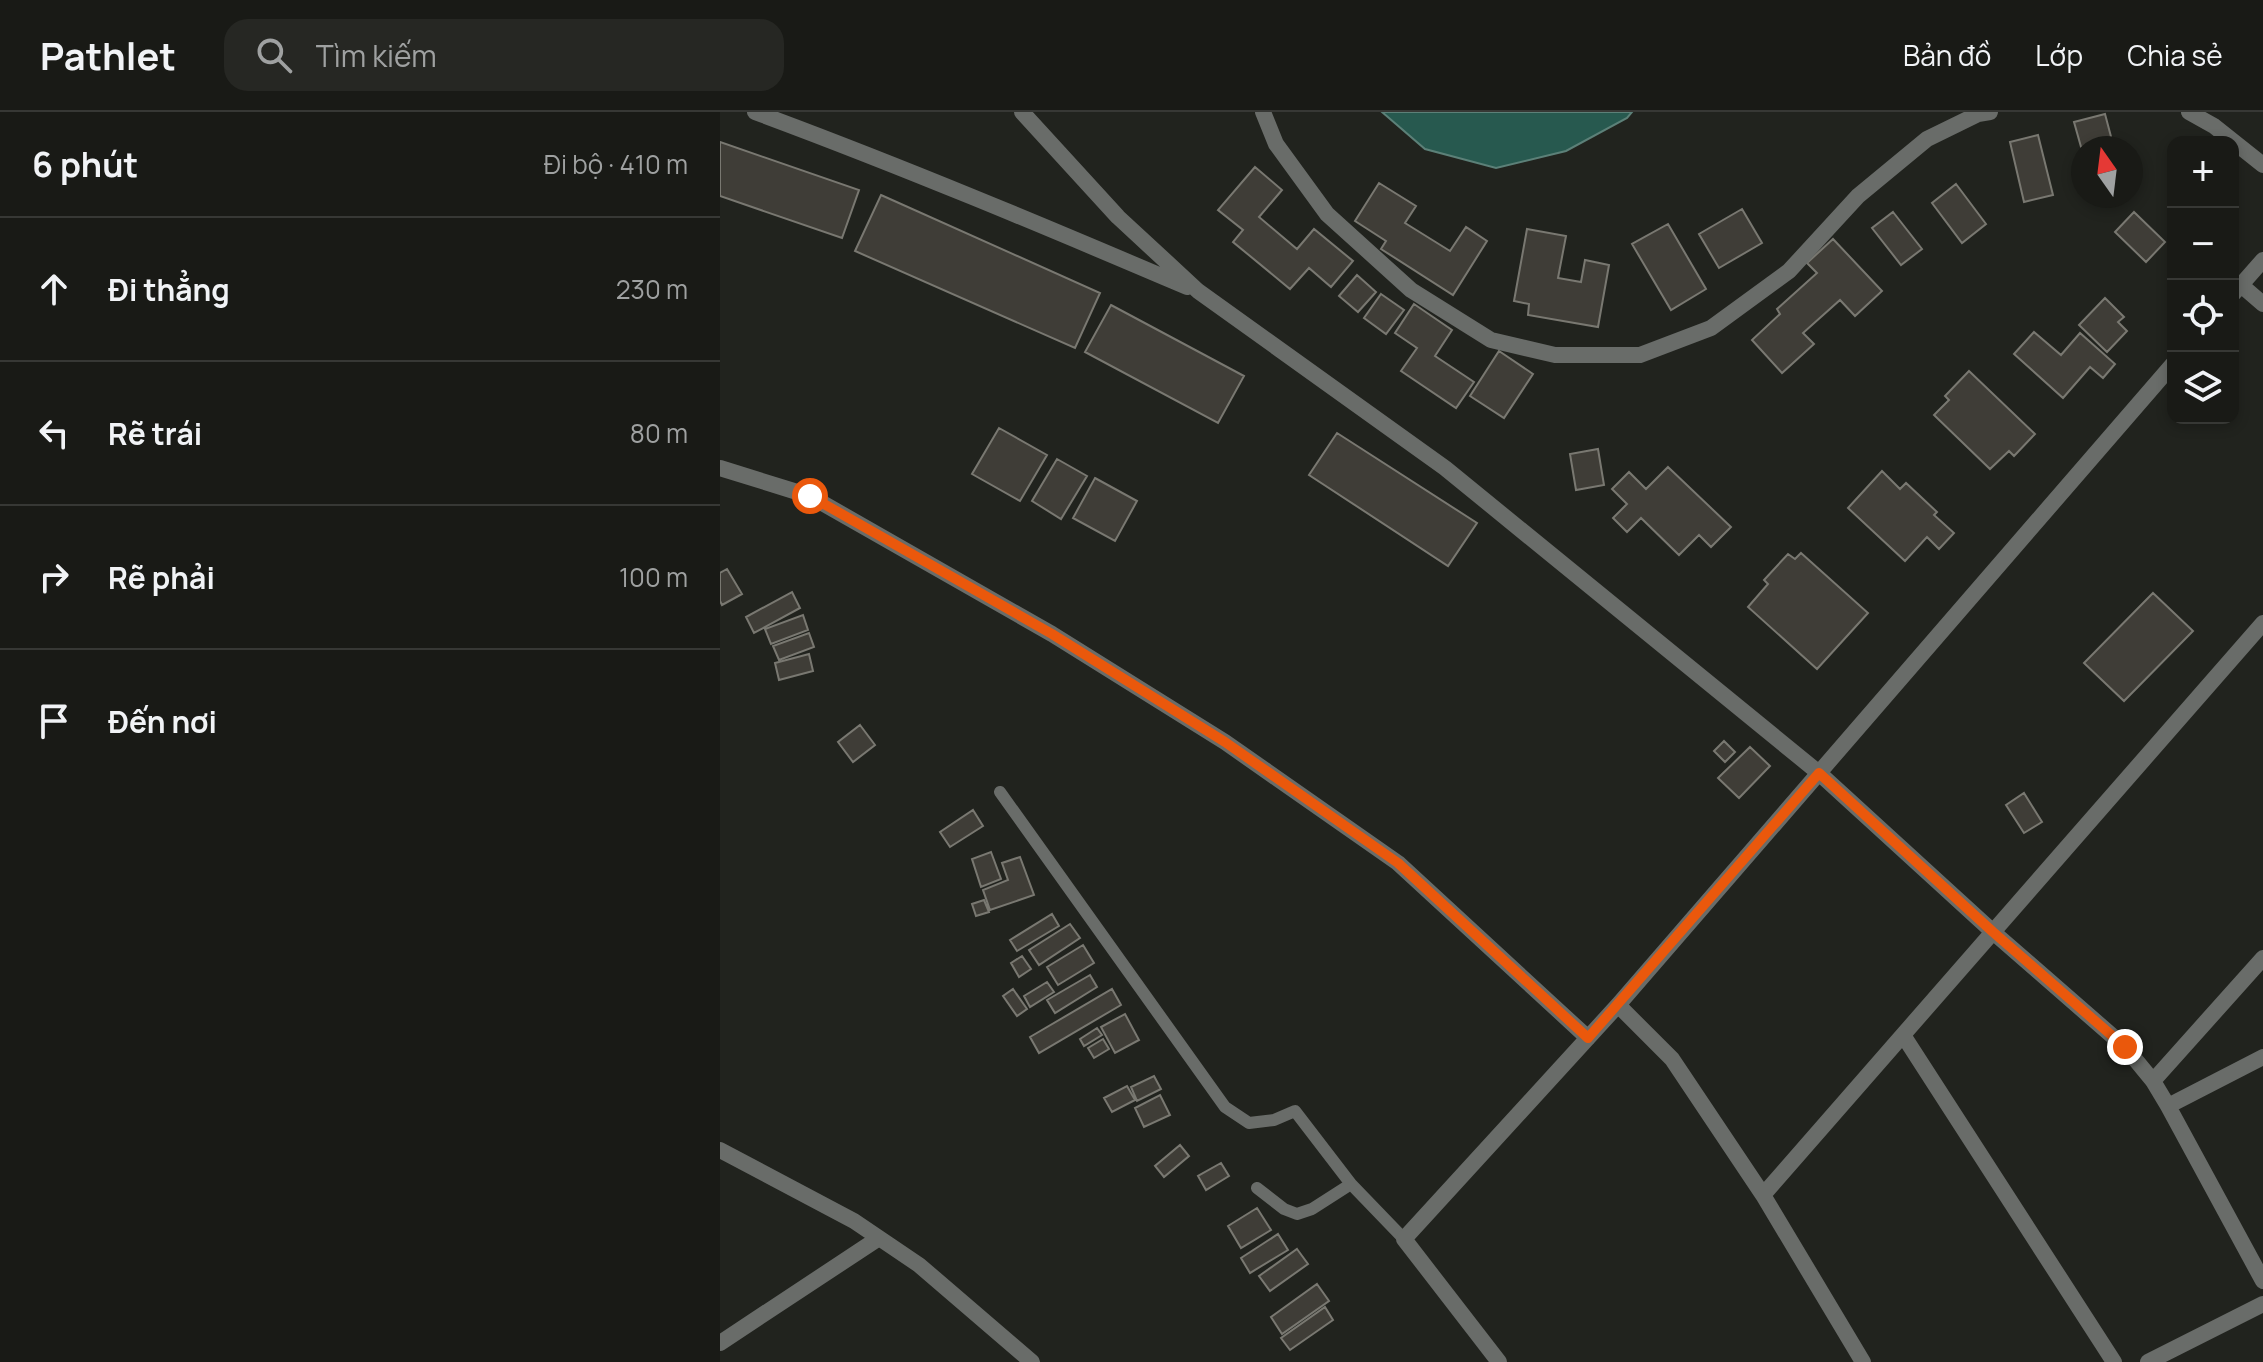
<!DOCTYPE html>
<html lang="vi">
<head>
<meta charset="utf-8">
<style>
  :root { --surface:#191a16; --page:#262723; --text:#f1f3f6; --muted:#9fa1a1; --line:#373835 }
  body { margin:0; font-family:Manrope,sans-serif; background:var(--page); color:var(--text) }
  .controls { position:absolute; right:24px; top:24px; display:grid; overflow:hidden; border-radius:16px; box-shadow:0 4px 12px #0003 }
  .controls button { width:72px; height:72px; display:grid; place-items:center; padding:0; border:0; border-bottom:2px solid var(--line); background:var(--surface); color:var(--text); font:40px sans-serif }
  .compass { position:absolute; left:1351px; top:24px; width:72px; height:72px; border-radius:50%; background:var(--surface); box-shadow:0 4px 12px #0003; rotate:346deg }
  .stop { position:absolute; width:24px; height:24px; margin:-18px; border:6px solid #ea580c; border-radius:50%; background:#fff }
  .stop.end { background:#ea580c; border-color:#fff; box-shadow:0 2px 8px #0008 }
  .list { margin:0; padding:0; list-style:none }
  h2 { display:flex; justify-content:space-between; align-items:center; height:104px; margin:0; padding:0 32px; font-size:34px }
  h2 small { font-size:26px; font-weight:400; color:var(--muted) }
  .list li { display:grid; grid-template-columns:52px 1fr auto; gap:24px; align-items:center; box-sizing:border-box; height:144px; padding:0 32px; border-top:2px solid var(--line) }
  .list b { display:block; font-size:30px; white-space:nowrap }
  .list em { font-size:26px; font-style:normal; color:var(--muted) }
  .icon { flex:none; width:44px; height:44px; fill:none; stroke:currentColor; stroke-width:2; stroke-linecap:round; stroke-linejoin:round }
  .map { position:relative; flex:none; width:1543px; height:1250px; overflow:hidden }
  header { display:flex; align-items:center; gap:48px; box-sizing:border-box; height:112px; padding:0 40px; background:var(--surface); border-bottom:2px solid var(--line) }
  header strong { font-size:38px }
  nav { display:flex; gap:44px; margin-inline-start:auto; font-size:28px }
  .search { width:560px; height:72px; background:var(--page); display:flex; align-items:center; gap:20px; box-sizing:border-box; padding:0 28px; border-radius:24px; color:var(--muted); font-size:30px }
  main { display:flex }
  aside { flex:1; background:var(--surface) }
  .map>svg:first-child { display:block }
  .water { fill:#27594f; stroke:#5c8078; stroke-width:2 }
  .building { fill:#3f3d37; stroke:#797871; stroke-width:2 }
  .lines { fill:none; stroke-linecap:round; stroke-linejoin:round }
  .service { stroke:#696c69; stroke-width:12 }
  .minor { stroke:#696c69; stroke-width:16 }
  .route { stroke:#ea580c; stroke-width:10 }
</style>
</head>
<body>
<header>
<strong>Pathlet</strong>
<div class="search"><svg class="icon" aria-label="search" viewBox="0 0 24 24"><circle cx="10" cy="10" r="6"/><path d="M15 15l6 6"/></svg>Tìm kiếm</div>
<nav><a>Bản đồ</a><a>Lớp</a><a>Chia sẻ</a></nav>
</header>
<main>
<aside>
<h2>6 phút<small>Đi bộ · 410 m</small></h2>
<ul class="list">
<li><svg class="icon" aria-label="ahead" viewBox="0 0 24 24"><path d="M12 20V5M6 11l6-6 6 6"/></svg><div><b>Đi thẳng</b></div><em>230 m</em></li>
<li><svg class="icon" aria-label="left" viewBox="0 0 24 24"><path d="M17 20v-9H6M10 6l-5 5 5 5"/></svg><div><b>Rẽ trái</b></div><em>80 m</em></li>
<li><svg class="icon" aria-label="right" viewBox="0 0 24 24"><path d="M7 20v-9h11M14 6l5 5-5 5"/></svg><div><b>Rẽ phải</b></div><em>100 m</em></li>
<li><svg class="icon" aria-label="arrive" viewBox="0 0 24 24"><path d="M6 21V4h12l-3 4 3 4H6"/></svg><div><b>Đến nơi</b></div></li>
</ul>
</aside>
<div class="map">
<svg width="1543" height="1250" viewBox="0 0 1543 1250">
  <rect width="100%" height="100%" fill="#21231e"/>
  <!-- water -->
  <path class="water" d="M662,0H912L907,6L846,39L776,56L705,37Z"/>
  <!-- building -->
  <path class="building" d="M1385,2L1394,36H1363V42L1354,10Z
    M1318,23L1333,83L1304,90L1290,30Z
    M0,30L139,78L122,126L0,84Z
    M535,55L562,78L539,105L577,137L594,117L633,149L611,175L589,156L570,177L513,130L523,118L498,98Z
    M659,71L696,94L685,111L730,139L746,115L767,129L733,183L661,137L666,129L635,109Z
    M1236,72L1266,112L1242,131L1212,91Z
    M161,83L380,181L355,236L135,139Z
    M1022,97L1042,131L999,156L979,122Z
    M1173,100L1202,137L1181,153L1152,116Z
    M1414,100L1445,130L1426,150L1395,120Z
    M948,112L986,177L951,198L912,132Z
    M807,117L846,124L838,166L861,170L865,148L889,153L878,215L808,203L809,192L794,189Z
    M1113,127L1162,179L1135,204L1120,188L1083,221L1094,232L1062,261L1032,228L1060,202L1057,197L1097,161L1087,151Z
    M637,163L656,180L638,200L619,184Z
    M661,182L684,198L666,222L644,206Z
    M1385,186L1404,205L1398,210L1407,219L1387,240L1359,213Z
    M694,192L732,218L715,244L754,270L736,296L681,259L697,236L675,221Z
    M391,193L524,264L498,311L365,240Z
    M1314,220L1341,243L1360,221L1395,252L1383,266L1370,255L1343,286L1294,242Z
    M779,239L813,262L784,306L750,284Z
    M1249,259L1315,322L1294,344L1289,339L1270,357L1214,303L1229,288L1225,284Z
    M279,316L327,343L300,389L252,362Z
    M617,321L757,411L728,454L589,363Z
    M878,337L884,373L856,378L850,342Z
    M337,347L367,364L341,407L312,389Z
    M948,355L1011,415L991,435L979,423L959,443L921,406L907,420L893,406L907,392L892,377L909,360L926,377Z
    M1162,359L1180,377L1186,371L1217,400L1214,403L1234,421L1219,437L1207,425L1185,449L1128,396Z
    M375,366L417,389L395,429L353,406Z
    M1081,441L1148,501L1097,557L1028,495L1048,472L1044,468L1068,442L1075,447Z
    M7,457L22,482L2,493L0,489V461Z
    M72,480L80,496L34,521L26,505Z
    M1433,481L1473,519L1404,589L1364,551Z
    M83,503L88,518L51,532L45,517Z
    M89,521L94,535L59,548L53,534Z
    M89,542L93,559L59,568L55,551Z
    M140,613L155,633L133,650L118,630Z
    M1004,629L1015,640L1005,650L994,639Z
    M1030,635L1050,654L1019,686L998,666Z
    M1304,681L1322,710L1304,721L1286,693Z
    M253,698L263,714L230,735L220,720Z
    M271,740L281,767L261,775L252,747Z
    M300,745L314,783L270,798L263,778L288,768L282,751Z
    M264,788L269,800L256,804L252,792Z
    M332,802L339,814L297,839L290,828Z
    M350,812L360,826L319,853L309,838Z
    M363,833L374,851L338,873L327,855Z
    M302,844L311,857L299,865L291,851Z
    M370,863L377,875L335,901L327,888Z
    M327,870L334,880L310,895L304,884Z
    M293,877L307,897L297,904L283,884Z
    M392,877L401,893L319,941L310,925Z
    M405,902L419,928L395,941L381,915Z
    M377,916L382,923L364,934L360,927Z
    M383,927L389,937L374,946L368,936Z
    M434,964L441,977L417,989L411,975Z
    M407,974L415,988L392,1000L384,986Z
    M440,983L450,1003L424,1015L415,996Z
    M460,1033L469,1044L444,1065L435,1054Z
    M501,1051L509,1064L486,1078L478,1064Z
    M537,1096L551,1118L521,1136L508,1114Z
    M558,1122L568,1138L530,1161L521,1146Z
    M577,1137L588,1152L550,1179L539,1164Z
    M597,1172L609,1189L562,1222L551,1205Z
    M605,1195L613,1208L570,1238L561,1226Z"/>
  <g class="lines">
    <!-- service -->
    <path class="service" d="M280,680L505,995L529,1011L554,1008L575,999L631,1072L684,1127
      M537,1076L564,1097L577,1102L592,1097L631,1072"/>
    <!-- minor -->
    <path class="minor" d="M35,0C181,54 324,114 467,175
      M302,0L398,105L478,179L725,356L1099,661L1273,820L1405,935L1433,969L1448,994L1543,1169
      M543,0L556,32L607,102L691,178L771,228L835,243H920L991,216L1069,159L1138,84L1207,27L1258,2L1270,0
      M1469,0L1494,14L1543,53
      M1521,173L1543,192
      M1513,182L1543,148
      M0,356L90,384L332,522L505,630L678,751L868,926
      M898,893L952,947L1043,1083L1143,1250
      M1183,923L1394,1250
      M1433,969L1543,846
      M1448,994L1543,945
      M0,1038L134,1109L199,1153L312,1250
      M1043,1083L1543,511
      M0,1231L159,1126
      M779,1250L684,1127L898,893L1453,252
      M1428,1250L1543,1192"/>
  </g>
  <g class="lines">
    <!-- route -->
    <path class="route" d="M90,384L332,522L505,630L678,751L868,926L1099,661L1273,820L1405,935"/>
  </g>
</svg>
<div class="controls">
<button>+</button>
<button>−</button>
<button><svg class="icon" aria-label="locate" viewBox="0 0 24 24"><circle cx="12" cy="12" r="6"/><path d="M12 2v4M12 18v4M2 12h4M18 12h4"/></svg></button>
<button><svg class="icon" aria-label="layers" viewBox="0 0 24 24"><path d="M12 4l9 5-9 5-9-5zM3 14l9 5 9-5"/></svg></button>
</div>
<svg class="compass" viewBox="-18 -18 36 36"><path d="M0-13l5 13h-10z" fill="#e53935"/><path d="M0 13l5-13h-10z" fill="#9fa1a1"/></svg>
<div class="stop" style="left:90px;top:384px"></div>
<div class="stop end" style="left:1405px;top:935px"></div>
</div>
</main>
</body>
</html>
